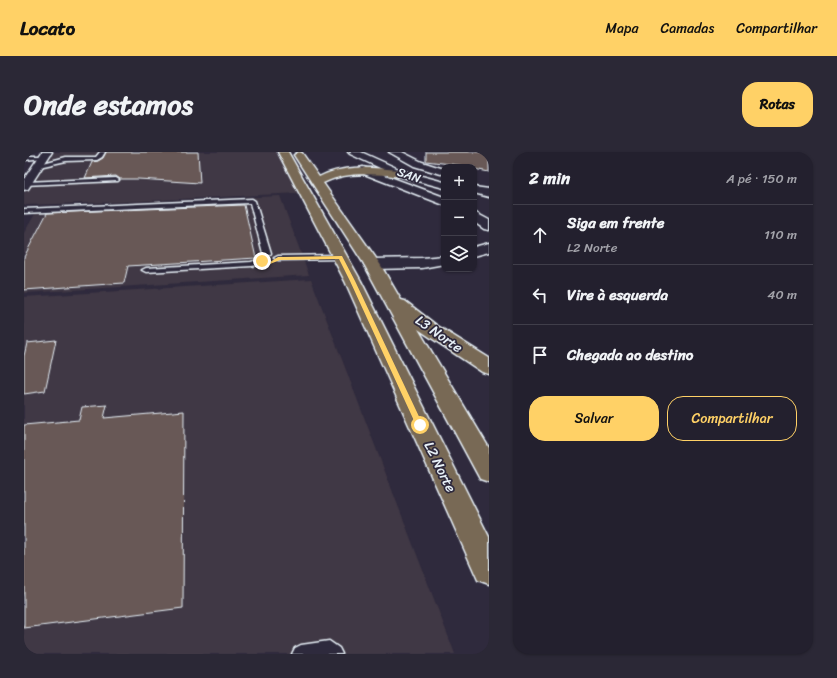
<!DOCTYPE html>
<html lang="pt">
<head>
<meta charset="utf-8">
<style>
  :root { --surface:#23202e; --page:#2b2836; --text:#f1f3f6; --muted:#a3a3aa; --line:#403e4a; --accent:#ffd166 }
  body { margin:0; font-family:Sriracha,sans-serif; background:var(--page); color:var(--text) }
  .controls { position:absolute; right:12px; top:12px; display:grid; overflow:hidden; border-radius:8px; box-shadow:0 1px 3px #0004 }
  .controls button { width:36px; height:36px; display:grid; place-items:center; padding:0; border:0; border-bottom:1px solid var(--line); background:var(--surface); color:var(--text); font:20px sans-serif }
  .stop { position:absolute; width:12px; height:12px; margin:-9px; border:3px solid #ffd166; border-radius:50%; background:#fff }
  .stop.end { background:#ffd166; border-color:#fff; box-shadow:0 1px 4px #0008 }
  .list { margin:0; padding:0; list-style:none }
  h2 { display:flex; justify-content:space-between; align-items:center; height:52px; margin:0; padding:0 16px; font-size:17px }
  h2 small { font-size:13px; font-weight:400; color:var(--muted) }
  .list li { display:grid; grid-template-columns:26px 1fr auto; gap:12px; align-items:center; box-sizing:border-box; height:60px; padding:0 16px; border-top:1px solid var(--line) }
  .list b { display:block; font-size:15px; white-space:nowrap }
  .list p { margin:0; font-size:13px; white-space:nowrap; color:var(--muted) }
  .list em { font-size:13px; font-style:normal; color:var(--muted) }
  .actions { display:flex; gap:8px; padding:12px 16px }
  .actions a { flex:1; padding:9px 0; border:1px solid var(--accent); border-radius:16px; text-align:center; font-size:14px; color:var(--accent) }
  .actions .main { background:var(--accent); color:#111 }
  .icon { flex:none; width:22px; height:22px; fill:none; stroke:currentColor; stroke-width:2; stroke-linecap:round; stroke-linejoin:round }
  .map { position:relative; flex:none; width:465px; height:502px; overflow:hidden; border-radius:16px }
  header { display:flex; align-items:center; gap:24px; box-sizing:border-box; height:56px; padding:0 20px; background:var(--accent); color:#111 }
  header strong { font-size:19px }
  nav { display:flex; gap:22px; margin-inline-start:auto; font-size:14px }
  .intro { display:flex; align-items:center; justify-content:space-between; box-sizing:border-box; height:96px; padding:0 24px }
  h1 { margin:0; font-size:28px }
  .button { padding:10px 18px; border-radius:16px; background:var(--accent); color:#111; font-size:14px; font-weight:700 }
  main { display:flex; gap:24px; padding:0 24px }
  aside { flex:1; background:var(--surface); border-radius:16px; box-shadow:0 1px 3px #0004 }
  .map>svg:first-child { display:block }
  .built { fill:#403844 }
  .building { fill:#675856; stroke:#e8f1f8 }
  .lines { fill:none; stroke-linecap:round; stroke-linejoin:round }
  .service-casing { stroke:#e8f1f8; stroke-width:3 }
  .minor-casing { stroke:#e8f1f8; stroke-width:3 }
  .tertiary-casing { stroke:#e8f1f8; stroke-width:3 }
  .secondary-casing { stroke:#e8f1f8; stroke-width:3 }
  .primary-casing { stroke:#e8f1f8; stroke-width:3 }
  .service { fill:#2f2a3d; fill-rule:evenodd }
  .minor { fill:#2f2a3d; fill-rule:evenodd }
  .tertiary { fill:#2f2a3d; fill-rule:evenodd }
  .secondary { fill:#2f2a3d; fill-rule:evenodd }
  .primary { fill:#786954; fill-rule:evenodd }
  .route { fill:#ffd166 }
  .labels { text-anchor:middle; dominant-baseline:central; stroke-width:3.5; stroke-linejoin:round; paint-order:stroke }
  .far-street-label { font-size:12px; fill:#e8f1f8; stroke:#2f2a3d }
  .street-label { font-size:14px; fill:#e8f1f8; stroke:#2f2a3d }
</style>
</head>
<body>
<header>
<strong>Locato</strong>
<nav><a>Mapa</a><a>Camadas</a><a>Compartilhar</a></nav>
</header>
<div class="intro"><h1>Onde estamos</h1><a class="button">Rotas</a></div>
<main>
<div class="map">
<svg width="465" height="502" viewBox="0 0 465 502">
  <rect width="100%" height="100%" fill="#2f2a3d"/>
  <filter id="ink" filterUnits="userSpaceOnUse"><feTurbulence type="fractalNoise" baseFrequency=".025" numOctaves="2"/><feDisplacementMap in="SourceGraphic" scale="8" xChannelSelector="R" yChannelSelector="G"/><feConvolveMatrix kernelMatrix="1 2 1 2 8 2 1 2 1" color-interpolation-filters="sRGB"/></filter>
  <g filter="url(#ink)">
    <!-- built -->
    <path class="built" d="M29,0H252L275,41L99,50L0,53V41L22,12H17Z
      M256,44L285,123L0,141V81L15,55Z
      M287,127L431,502H0V145Z"/>
    <!-- building -->
    <path class="building" d="M82,0H174L176,31L114,27H96L92,24L61,26L68,10L74,9L79,6Z
      M402,0H465V20L450,17V15L402,9Z
      M220,53L232,106L104,114L100,131L0,138V105L23,61Z
      M32,188L21,239L0,242V204L3,191Z
      M83,253L80,266L160,259L159,456L0,476V273L55,268L58,255Z"/>
    <g class="lines">
      <defs>
        <path id="service" d="M76,0H81L78,5L73,8L42,9L15,15L12,13L42,5H72Z
          M0,4H20L22,5L20,6L0,8Z
          M92,26L95,28L94,29L0,33V31L2,30Z
          M228,47L231,49L247,101L246,103H243L239,101L226,51L0,61V57Z
          M316,103L320,105L319,107L254,108L250,106L254,104Z
          M238,107H241V111L228,114L122,120L118,118L122,116L227,110Z
          M305,489L315,496L318,502H268L271,496L277,493Z"/>
        <path id="minor" d="M339,15L420,45V53L335,20L334,18L335,16Z
          M450,60L465,68V78L460,77L450,70Z
          M465,91V100L450,104V95Z
          M420,104V112L398,116L348,117L343,115L340,112L343,109L348,107L398,106Z"/>
        <path id="tertiary" d="M18,0H28L4,37L0,38V27Z"/>
        <path id="secondary" d="M324,0H337L379,19L420,30V36L371,23L326,2Z
          M365,0H378L398,10L420,17V21L417,22L390,14Z
          M450,35L465,37V45L450,41Z"/>
        <path id="primary" d="M254,0H264L337,129L465,385V432L454,428L321,129Z
          M275,0L278,1L295,25C320,12 348,16 375,18L380,21C376,26 369,24 363,23C341,22 320,20 299,31L356,112L377,148L381,149L412,173L465,206V222L458,220L394,177L465,296V330L456,327L340,112L270,3Z"/>
      </defs>
      <!-- service casing -->
      <use href="#service" class="service-casing"/>
      <!-- minor casing -->
      <use href="#minor" class="minor-casing"/>
      <!-- tertiary casing -->
      <use href="#tertiary" class="tertiary-casing"/>
      <!-- secondary casing -->
      <use href="#secondary" class="secondary-casing"/>
      <!-- primary casing -->
      <use href="#primary" class="primary-casing"/>
      <!-- service -->
      <use href="#service" class="service"/>
      <!-- minor -->
      <use href="#minor" class="minor"/>
      <!-- tertiary -->
      <use href="#tertiary" class="tertiary"/>
      <!-- secondary -->
      <use href="#secondary" class="secondary"/>
      <!-- primary -->
      <use href="#primary" class="primary"/>
    </g>
  </g>
  <!-- route -->
  <path class="route" d="M318,104L331,129L399,273L398,275H396L392,273L326,129L315,107L256,108L246,112L236,109L238,108L246,110L254,105Z"/>
  <g class="labels">
    <!-- far-street labels -->
    <g class="far-street-label">
      <text transform="translate(385 23) rotate(19)">SAN</text>
    </g>
    <!-- street labels -->
    <g class="street-label">
      <text transform="translate(415 182) rotate(35)">L3 Norte</text>
      <text transform="translate(416 315) rotate(64)">L2 Norte</text>
    </g>
  </g>
</svg>
<div class="controls">
<button>+</button>
<button>−</button>
<button><svg class="icon" aria-label="layers" viewBox="0 0 24 24"><path d="M12 4l9 5-9 5-9-5zM3 14l9 5 9-5"/></svg></button>
</div>
<div class="stop" style="left:396px;top:273px"></div>
<div class="stop end" style="left:238px;top:109px"></div>
</div>
<aside>
<h2>2 min<small>A pé · 150 m</small></h2>
<ul class="list">
<li><svg class="icon" aria-label="ahead" viewBox="0 0 24 24"><path d="M12 20V5M6 11l6-6 6 6"/></svg><div><b>Siga em frente</b><p>L2 Norte</p></div><em>110 m</em></li>
<li><svg class="icon" aria-label="left" viewBox="0 0 24 24"><path d="M17 20v-9H6M10 6l-5 5 5 5"/></svg><div><b>Vire à esquerda</b></div><em>40 m</em></li>
<li><svg class="icon" aria-label="arrive" viewBox="0 0 24 24"><path d="M6 21V4h12l-3 4 3 4H6"/></svg><div><b>Chegada ao destino</b></div></li>
</ul>
<div class="actions"><a class="main">Salvar</a><a>Compartilhar</a></div>
</aside>
</main>
</body>
</html>
